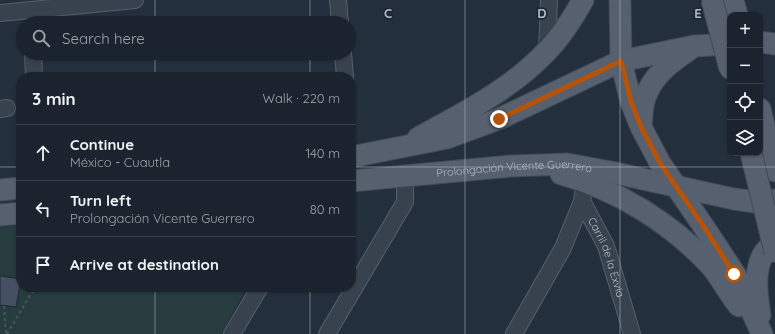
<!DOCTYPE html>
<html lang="en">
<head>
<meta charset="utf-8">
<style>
  :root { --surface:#1b232e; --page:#282f3a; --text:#f1f3f6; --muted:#a0a4aa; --line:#39404a }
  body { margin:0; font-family:Quicksand,sans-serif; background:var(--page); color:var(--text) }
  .controls { position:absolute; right:12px; top:12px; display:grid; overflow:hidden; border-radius:8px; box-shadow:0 1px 3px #0004 }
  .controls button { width:36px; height:36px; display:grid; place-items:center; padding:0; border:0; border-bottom:1px solid var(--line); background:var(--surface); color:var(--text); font:20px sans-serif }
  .stop { position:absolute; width:12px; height:12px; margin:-9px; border:3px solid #b45309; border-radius:50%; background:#fff }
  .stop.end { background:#b45309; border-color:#fff; box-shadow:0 1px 4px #0008 }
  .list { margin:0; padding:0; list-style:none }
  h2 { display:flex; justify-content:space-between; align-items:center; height:52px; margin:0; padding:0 16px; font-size:17px }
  h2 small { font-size:13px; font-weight:400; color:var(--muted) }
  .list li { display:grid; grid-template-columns:26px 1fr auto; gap:12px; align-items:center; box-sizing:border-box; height:56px; padding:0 16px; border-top:1px solid var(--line) }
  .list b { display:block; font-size:15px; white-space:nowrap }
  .list p { margin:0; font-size:13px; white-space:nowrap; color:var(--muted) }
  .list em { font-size:13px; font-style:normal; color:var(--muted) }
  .icon { flex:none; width:22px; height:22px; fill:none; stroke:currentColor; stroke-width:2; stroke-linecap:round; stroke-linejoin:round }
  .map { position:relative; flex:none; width:775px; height:334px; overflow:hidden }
  .search { position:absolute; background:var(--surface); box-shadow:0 1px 3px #0004; left:16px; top:16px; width:340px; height:44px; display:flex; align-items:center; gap:10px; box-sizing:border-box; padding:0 14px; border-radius:22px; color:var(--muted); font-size:15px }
  .panel { position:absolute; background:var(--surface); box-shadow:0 1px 3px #0004; left:16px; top:72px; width:340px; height:220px; border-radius:16px }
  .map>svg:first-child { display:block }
  .green { fill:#263c3f }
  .building { fill:#455162; stroke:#1f2835 }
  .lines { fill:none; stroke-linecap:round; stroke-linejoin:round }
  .minor-casing { stroke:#565f6c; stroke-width:18 }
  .major-casing { stroke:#414a57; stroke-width:23 }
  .path { stroke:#44595c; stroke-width:2; stroke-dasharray:3 3; stroke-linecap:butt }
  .minor { stroke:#38414e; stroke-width:16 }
  .major { stroke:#56606e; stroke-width:21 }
  .major-bridge-casing { stroke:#414a57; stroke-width:23; stroke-linecap:butt }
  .major-bridge { stroke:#56606e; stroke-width:21 }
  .route { stroke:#b45309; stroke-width:5 }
  .grid { fill:none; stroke:#b4bcc9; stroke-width:1; stroke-opacity:0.55 }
  .labels { text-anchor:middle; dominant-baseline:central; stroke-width:3.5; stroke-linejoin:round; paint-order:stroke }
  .street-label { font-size:11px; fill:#b4bcc9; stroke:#1d2633 }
  .grid-label { font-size:13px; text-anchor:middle; font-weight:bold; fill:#b4bcc9; stroke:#1d2633; stroke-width:3.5; stroke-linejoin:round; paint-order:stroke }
</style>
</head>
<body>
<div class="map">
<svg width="775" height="334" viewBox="0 0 775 334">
  <rect width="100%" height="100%" fill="#242f3e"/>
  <!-- green -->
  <path class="green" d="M21,225V287H247L221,334H0V227Z"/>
  <!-- building -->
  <path class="building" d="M0,276L21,279L16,307L0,305Z"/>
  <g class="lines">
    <defs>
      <g id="minor">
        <path d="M338,0L340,23"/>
        <path d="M0,13L135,0"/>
        <path d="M547,52L549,0"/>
        <path d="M33,53L34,77"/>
        <path d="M343,53L345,77"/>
        <path d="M0,109L7,108"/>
        <path id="s1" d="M585,182L582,201L606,246L632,334"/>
        <path d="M232,334L260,287"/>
        <path d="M327,334L405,202V176"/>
        <path d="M514,334L563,248L582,201"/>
      </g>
      <g id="major">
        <path d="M620,0L621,61L631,102L641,127L660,163L706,230L735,274L762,334"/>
        <path d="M733,0L737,15"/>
        <path d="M760,42L775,44"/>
        <path d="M760,109L775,171"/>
        <path d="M641,126C642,117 642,106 645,98C652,76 671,62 689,50"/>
        <path d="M418,138C463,113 510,90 546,52C559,39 574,16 583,0"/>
        <path d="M351,157L447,138L499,119L621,61L694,46L730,44"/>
        <path d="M561,174C618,190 671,223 711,266C721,278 729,294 739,306"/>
        <path id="s2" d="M351,181L511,166L567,164L611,172L734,199L755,202L775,200"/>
        <path d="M0,190L21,188"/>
        <path d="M0,215L21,213"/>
        <path d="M760,315C757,295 753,271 764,253C767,249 772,245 775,242"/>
      </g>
    </defs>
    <!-- minor casing -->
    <use href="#minor" class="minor-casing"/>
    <!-- major casing -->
    <use href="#major" class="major-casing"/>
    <!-- path -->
    <path class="path" d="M4,306L6,334
      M7,334L32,292H37L38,287"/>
    <!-- minor -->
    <use href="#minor" class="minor"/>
    <!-- major -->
    <use href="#major" class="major"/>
    <defs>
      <path id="major-bridge" d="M712,0L730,69
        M751,153L775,252"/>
    </defs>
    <!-- major-bridge casing -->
    <use href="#major-bridge" class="major-bridge-casing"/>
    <!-- major-bridge -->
    <use href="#major-bridge" class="major-bridge"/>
  </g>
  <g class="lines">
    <!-- route -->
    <path class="route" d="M499,119L621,61L631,102L641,127L660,163L706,230L734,274"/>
  </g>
  <!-- grid -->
  <path class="grid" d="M155,0V23M310,0V23M465,0V334M620,0V334M155,53V77M310,53V77M0,167H21M351,167H775M155,287V334M310,287V334"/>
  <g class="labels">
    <!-- street labels -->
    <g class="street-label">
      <text stroke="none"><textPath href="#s2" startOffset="164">Prolongación Vicente Guerrero</textPath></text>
      <text stroke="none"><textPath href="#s1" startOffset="81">Carril de la Exvía</textPath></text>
    </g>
  </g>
  <g class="grid-label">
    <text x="388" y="18">C</text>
    <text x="542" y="18">D</text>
    <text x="698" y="18">E</text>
  </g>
</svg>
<div class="controls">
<button>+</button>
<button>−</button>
<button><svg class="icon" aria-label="locate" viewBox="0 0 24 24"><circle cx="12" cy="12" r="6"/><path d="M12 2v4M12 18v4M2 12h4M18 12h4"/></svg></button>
<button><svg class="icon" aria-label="layers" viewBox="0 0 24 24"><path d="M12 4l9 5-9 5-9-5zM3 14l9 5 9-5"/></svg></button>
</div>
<div class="stop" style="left:734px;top:274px"></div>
<div class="stop end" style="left:499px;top:119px"></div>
<div class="search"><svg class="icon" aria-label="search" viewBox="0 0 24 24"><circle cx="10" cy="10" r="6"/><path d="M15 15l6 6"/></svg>Search here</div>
<section class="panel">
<h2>3 min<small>Walk · 220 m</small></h2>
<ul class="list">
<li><svg class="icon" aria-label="ahead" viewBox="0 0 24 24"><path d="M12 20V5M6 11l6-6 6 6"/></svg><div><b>Continue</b><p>México - Cuautla</p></div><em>140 m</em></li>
<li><svg class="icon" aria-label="left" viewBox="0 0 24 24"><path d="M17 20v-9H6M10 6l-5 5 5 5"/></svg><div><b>Turn left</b><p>Prolongación Vicente Guerrero</p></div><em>80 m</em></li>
<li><svg class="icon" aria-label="arrive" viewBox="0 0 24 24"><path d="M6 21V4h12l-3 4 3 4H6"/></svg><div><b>Arrive at destination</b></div></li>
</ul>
</section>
</div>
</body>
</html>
